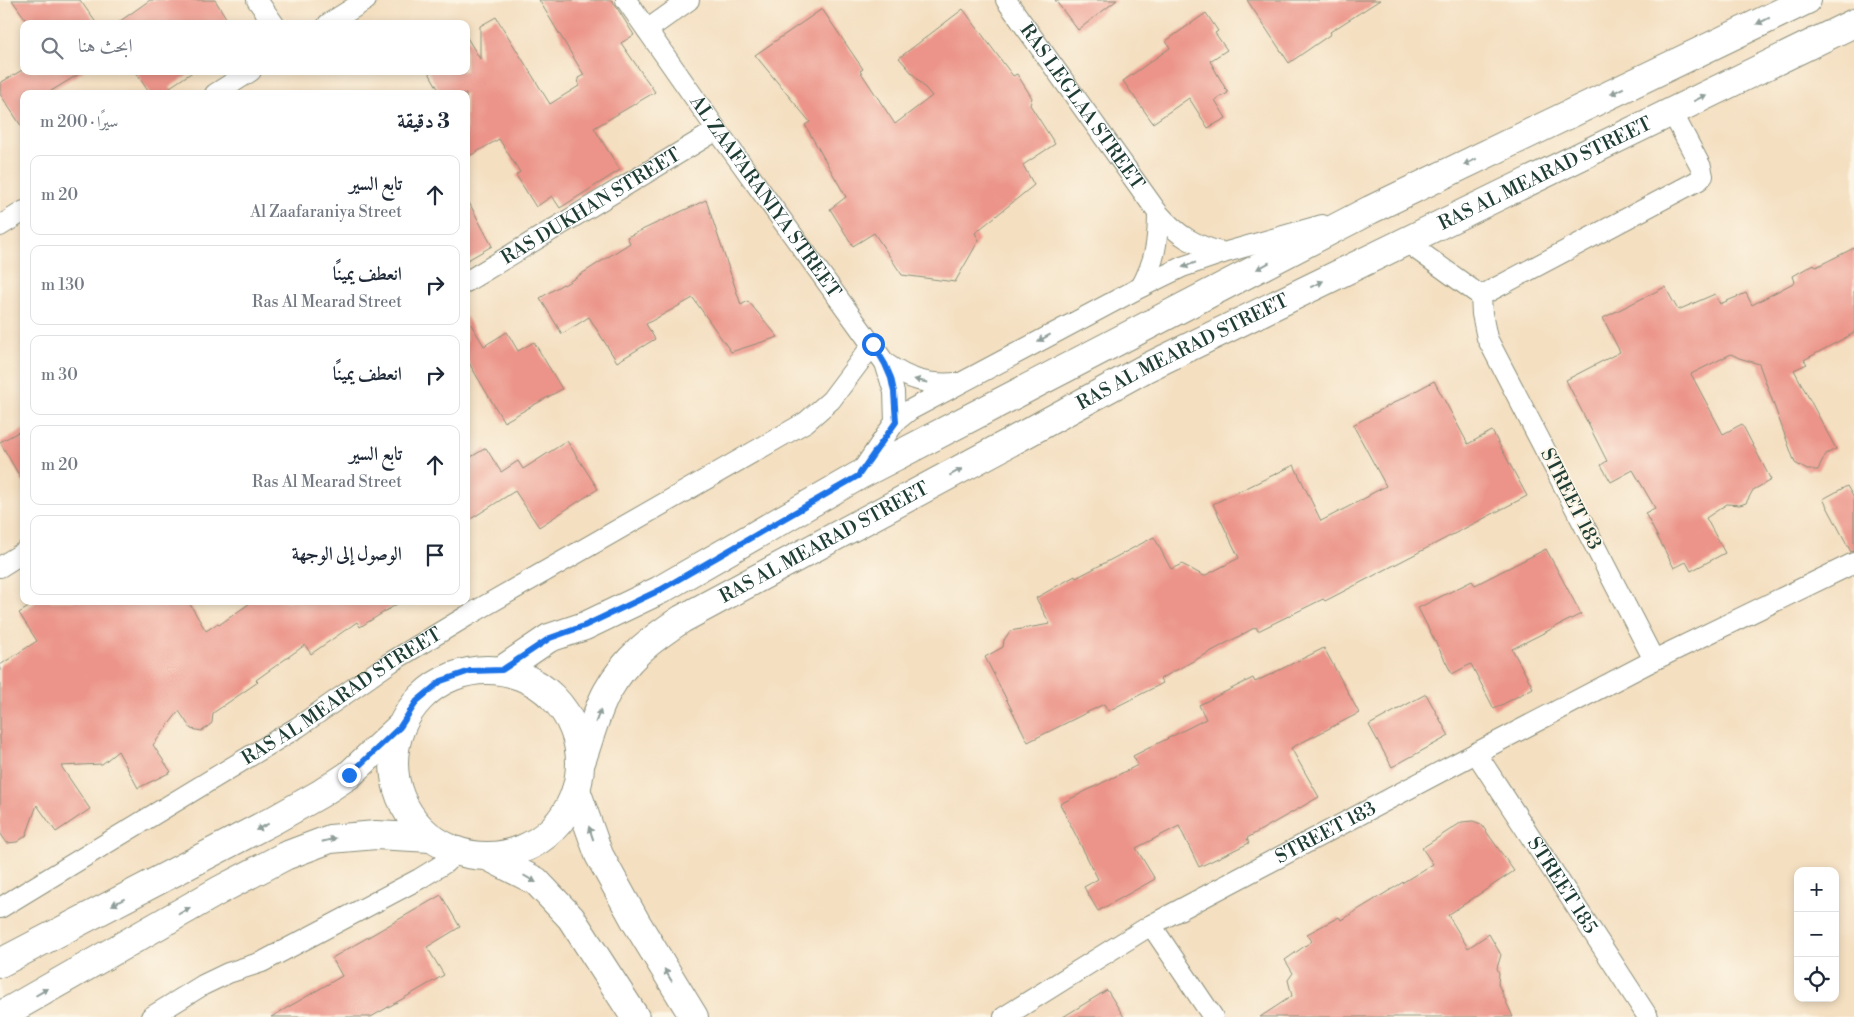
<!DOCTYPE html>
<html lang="ar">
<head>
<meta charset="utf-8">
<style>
  :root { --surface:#fff; --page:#f6f6f7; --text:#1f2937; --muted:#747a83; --line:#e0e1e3 }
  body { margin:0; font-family:"Libre Bodoni",Amiri,serif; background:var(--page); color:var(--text); direction:rtl }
  .controls { position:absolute; right:15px; bottom:15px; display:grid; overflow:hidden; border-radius:10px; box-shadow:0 2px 8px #0003 }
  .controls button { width:45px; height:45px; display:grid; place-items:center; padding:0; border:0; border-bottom:1px solid var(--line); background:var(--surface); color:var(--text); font:25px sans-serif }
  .stop { position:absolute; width:15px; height:15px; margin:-11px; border:4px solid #1a73e8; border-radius:50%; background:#fff }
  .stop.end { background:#1a73e8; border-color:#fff; box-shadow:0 1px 5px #0008 }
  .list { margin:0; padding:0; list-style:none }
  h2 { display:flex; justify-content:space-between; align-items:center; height:65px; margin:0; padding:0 20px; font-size:21px }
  h2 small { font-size:16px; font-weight:400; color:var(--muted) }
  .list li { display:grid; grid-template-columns:32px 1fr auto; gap:15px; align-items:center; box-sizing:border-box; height:80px; margin:0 10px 10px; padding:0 10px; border:1px solid var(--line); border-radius:10px }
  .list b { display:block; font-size:19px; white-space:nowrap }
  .list p { margin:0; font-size:16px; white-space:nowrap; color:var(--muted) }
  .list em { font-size:16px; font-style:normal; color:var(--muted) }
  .icon { flex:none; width:28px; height:28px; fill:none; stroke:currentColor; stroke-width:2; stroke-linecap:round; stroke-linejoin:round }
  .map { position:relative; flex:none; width:1854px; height:1017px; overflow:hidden; direction:ltr }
  .search { position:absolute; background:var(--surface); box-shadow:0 2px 8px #0003; left:20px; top:20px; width:450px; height:55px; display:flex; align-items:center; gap:12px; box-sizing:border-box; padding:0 18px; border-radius:10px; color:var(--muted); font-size:19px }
  .panel { position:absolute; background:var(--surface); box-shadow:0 2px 8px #0003; left:20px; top:90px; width:450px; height:515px; border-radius:10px; direction:rtl }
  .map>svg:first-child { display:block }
  .building { fill:#ec9489 }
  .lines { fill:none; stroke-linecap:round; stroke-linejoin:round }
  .street-casing { stroke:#8a8e7a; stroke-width:22 }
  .secondary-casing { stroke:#8a8e7a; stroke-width:30 }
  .street { stroke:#fff; stroke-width:20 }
  .secondary { stroke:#fff; stroke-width:28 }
  .oneway { fill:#8f9e9a }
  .route { stroke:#1a73e8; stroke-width:6 }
  .labels { text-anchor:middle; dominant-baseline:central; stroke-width:4; stroke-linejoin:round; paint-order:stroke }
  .street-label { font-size:19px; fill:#1f3d34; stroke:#fcf5e5 }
</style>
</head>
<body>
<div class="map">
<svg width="1854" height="1017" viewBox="0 0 1854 1017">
  <rect width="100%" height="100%" fill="#fcf5e5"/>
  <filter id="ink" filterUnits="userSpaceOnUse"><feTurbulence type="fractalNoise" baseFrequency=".02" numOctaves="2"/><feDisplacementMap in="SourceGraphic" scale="10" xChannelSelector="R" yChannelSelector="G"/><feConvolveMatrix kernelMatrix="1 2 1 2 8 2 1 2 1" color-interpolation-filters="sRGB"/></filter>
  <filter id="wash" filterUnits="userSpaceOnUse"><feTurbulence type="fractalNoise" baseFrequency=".0096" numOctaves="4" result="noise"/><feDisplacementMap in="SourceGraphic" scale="20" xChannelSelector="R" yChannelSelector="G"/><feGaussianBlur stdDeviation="1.12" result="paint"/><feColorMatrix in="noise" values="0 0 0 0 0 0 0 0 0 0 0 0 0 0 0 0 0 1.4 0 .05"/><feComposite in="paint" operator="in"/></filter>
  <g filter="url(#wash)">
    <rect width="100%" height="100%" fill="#f4dfc1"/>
    <g id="blocks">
      <!-- building -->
      <path class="building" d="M12,0H80L97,24H29Z
        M150,0H215L230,24H116Z
        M539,0H612L634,35L621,43L655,92L594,128L620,170L560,208L552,196L536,207L516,175L520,172L499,139L466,158V94H441L428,71H466V36L480,59V26L496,17L550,104L579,86L578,78L584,75Z
        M1055,0H1117L1078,30Z
        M1247,0H1380L1330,32L1331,34L1289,63Z
        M822,9L863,69L860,71L895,124L932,96L899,58L963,9L1013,76L1017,74L1032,98L1030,105L1055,144L1023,165L1034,185L975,233L979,240L955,282L902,275L874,233L853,246L830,209L846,197L805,125L810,122L755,55Z
        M1206,13L1218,31L1215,33L1227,50L1210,61L1228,93L1215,100L1226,118L1208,128L1189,98L1153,123L1123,81L1170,48L1166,41Z
        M24,69V71H84L46,94H24V130L0,94V83Z
        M135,71H194L170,87L174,94H150Z
        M466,197L492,246L466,261Z
        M706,200L741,305L748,301L778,337L731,352L693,298L646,324L655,339L617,362L589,317L562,334L540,298L563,284L564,285L630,243L627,237Z
        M1854,248V333L1804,360L1807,364L1794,370L1836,449L1826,454L1818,470H1807L1795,463L1759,364L1739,358L1731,354L1691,374L1723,434L1742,424L1771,480L1753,490L1746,503L1740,505L1727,504L1706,518L1725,553L1691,571L1686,562L1674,568L1645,513L1655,508L1633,470L1611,482L1601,465L1607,461L1566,380L1620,352L1603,318L1665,287L1678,310L1715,294L1720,304L1746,293L1752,305L1795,282L1793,276L1814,264L1816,267Z
        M466,316L484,346L507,332L518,351L534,342L562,389L504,422L466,358Z
        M1434,381L1468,444L1492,431L1527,496L1325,601L1323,599L1258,631L1256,627L1160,679L1163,683L1108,711L1104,704L1028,742L985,657L1003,647L1004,640L1010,631L1050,624L1036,598L1075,576L1076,578L1154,537L1171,569L1182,564L1204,576L1239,558L1213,504L1294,465L1321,521L1369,496V495L1386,486L1353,425Z
        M24,429V484L0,442Z
        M567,441L598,489L539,527L515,491L466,522V460L486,448L501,472L518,461L523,469Z
        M1847,486L1854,498V551L1851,552L1823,499Z
        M1546,549L1581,614L1512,649L1533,688L1494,709L1471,664L1452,674L1418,608L1472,581L1475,585Z
        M38,601H188L206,631L218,623L219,625L253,601H402L360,627L357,622L311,654L305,645L256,680L258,682L213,713L212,723L202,731L191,729L179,711L153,745L171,772L138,788L118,751L102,764L61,766L90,809L56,832L37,805L26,836L17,842L7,843L0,833V665L37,641L19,613Z
        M1324,648L1359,713L1291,748L1319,797L1247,838L1249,843L1199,867L1179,826L1136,848L1155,879L1098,911L1084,887L1098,879L1060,804L1138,765L1133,756L1206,719L1199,705L1253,678L1255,682Z
        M1426,694L1449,736L1392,767L1369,725Z
        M1473,821L1481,824L1514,871L1448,915L1468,948L1489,934L1501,955L1497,968L1499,973L1498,984L1513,1017H1260L1292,996L1288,980L1293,973L1285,960L1312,941L1307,934L1339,917L1341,920L1433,864L1422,848L1462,822Z
        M441,895L460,927L427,947L444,975L371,1017H271L342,976L332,958Z
        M1107,990L1124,1017H1063Z"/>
    </g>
  </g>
  <g filter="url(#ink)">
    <use href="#blocks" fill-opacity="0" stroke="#8a8e7a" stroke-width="1"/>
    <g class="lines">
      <defs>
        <g id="street">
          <path d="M257,0L274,24"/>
          <path id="s1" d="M626,0L717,130L885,363L894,392L895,422"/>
          <path id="s2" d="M1006,0L1158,213C1178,236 1194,245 1223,253"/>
          <path d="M328,24L366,0"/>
          <path d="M647,30L689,0"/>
          <path d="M215,94L251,71"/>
          <path d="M0,226L24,211"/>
          <path d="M1405,241L1481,296"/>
          <path id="s3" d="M466,282L717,130"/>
          <path d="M1141,287C1155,261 1158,243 1158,213"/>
          <path d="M885,363C909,380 927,385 956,383"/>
          <path d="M861,472L895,422L910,410L1141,287L1182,267L1223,253L1322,225"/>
          <path d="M0,567L24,552"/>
          <path d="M1654,660L1487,338L1482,314L1481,296L1486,293L1699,180L1703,176L1701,167L1672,112"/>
          <path id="s4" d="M1476,753L1648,1017"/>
          <path id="s5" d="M0,908L298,727L391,662L467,616L806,422L831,400L873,344"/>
          <path d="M1151,925L1213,1017"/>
          <path d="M151,1017L203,985L228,973L262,962L419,879L445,863L458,851"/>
          <path id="s6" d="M1004,1017L1151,925L1476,753L1654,660L1854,563"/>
        </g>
        <g id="secondary">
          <path d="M502,670L549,638L585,626L660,590L858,476L1370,210L1807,0"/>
          <circle cx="487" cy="763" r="93"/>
          <path id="s7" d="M581,762C589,740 596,712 607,692C626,658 650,640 682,619L1018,438L1144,369L1854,23"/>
          <path d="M576,790L599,855L636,922L694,1017"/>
          <path d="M487,856L536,881L571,918L635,1017"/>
          <path d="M0,963L274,820L320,794L349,775L400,727"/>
          <path d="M0,1016L220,890L285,856L330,839L376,835L431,838"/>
        </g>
      </defs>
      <!-- street casing -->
      <use href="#street" class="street-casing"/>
      <!-- secondary casing -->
      <use href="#secondary" class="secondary-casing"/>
      <!-- street -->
      <use href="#street" class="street"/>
      <!-- secondary -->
      <use href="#secondary" class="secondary"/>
    </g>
    <!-- one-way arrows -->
    <defs><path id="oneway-solid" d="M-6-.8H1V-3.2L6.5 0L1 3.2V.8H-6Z" transform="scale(1.25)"/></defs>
    <g class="oneway">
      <use href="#oneway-solid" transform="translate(1763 21) rotate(154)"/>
      <use href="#oneway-solid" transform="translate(1617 91) rotate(154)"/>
      <use href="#oneway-solid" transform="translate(1700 98) rotate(-26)"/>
      <use href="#oneway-solid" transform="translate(1470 162) rotate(154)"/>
      <use href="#oneway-solid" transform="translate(1189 265) rotate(160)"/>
      <use href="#oneway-solid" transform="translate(1263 266) rotate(152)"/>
      <use href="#oneway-solid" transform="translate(1317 284) rotate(-26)"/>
      <use href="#oneway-solid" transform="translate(1044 338) rotate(152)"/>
      <use href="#oneway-solid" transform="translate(921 381) rotate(-166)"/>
      <use href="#oneway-solid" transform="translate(956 472) rotate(-28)"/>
      <use href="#oneway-solid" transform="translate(598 716) rotate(-69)"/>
      <use href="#oneway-solid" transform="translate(262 827) rotate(153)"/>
      <use href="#oneway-solid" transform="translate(591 833) rotate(-108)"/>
      <use href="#oneway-solid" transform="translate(329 840) rotate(-14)"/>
      <use href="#oneway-solid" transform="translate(530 879) rotate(30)"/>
      <use href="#oneway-solid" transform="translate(118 902) rotate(153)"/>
      <use href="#oneway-solid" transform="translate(184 911) rotate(-30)"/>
      <use href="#oneway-solid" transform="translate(668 975) rotate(-121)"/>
      <use href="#oneway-solid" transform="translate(42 992) rotate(-30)"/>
    </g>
  </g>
  <g class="lines" filter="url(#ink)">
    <!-- route -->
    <path class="route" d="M349,775L400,727L417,701L441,681L470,671L502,670L550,638L584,626L660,590L858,476L896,422L894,392L891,378L885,364L873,344"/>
  </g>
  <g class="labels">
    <!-- street labels -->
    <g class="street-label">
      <text stroke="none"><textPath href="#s2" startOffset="131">RAS LEGLAA STREET</textPath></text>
      <text stroke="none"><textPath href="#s7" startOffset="1152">RAS AL MEARAD STREET</textPath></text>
      <text stroke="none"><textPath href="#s1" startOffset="241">AL ZAAFARANIYA STREET</textPath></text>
      <text stroke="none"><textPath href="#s3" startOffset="146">RAS DUKHAN STREET</textPath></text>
      <text stroke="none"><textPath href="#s7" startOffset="748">RAS AL MEARAD STREET</textPath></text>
      <text transform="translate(1571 499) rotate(63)">STREET 183</text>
      <text stroke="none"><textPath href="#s7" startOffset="342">RAS AL MEARAD STREET</textPath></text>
      <text stroke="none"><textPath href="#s5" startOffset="402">RAS AL MEARAD STREET</textPath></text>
      <text stroke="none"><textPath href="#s6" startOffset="371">STREET 183</textPath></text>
      <text stroke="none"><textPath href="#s4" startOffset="158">STREET 185</textPath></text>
    </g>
  </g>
</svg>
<div class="controls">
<button>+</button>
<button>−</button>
<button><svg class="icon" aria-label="locate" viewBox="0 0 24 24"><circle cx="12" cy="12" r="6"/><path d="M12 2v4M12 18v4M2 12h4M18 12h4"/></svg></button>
</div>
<div class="stop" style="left:873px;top:344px"></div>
<div class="stop end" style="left:349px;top:775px"></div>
<div class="search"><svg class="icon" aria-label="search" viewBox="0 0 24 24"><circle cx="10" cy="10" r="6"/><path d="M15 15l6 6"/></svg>ابحث هنا</div>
<section class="panel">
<h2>3 دقيقة<small>سيرًا · 200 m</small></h2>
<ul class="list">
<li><svg class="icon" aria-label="ahead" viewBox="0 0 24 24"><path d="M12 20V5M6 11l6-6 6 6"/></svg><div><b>تابع السير</b><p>Al Zaafaraniya Street</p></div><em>20 m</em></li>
<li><svg class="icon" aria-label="right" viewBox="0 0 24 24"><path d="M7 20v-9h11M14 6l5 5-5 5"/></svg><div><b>انعطف يمينًا</b><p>Ras Al Mearad Street</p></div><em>130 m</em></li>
<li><svg class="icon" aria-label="right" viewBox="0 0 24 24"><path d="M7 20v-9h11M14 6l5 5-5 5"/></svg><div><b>انعطف يمينًا</b></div><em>30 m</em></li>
<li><svg class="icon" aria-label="ahead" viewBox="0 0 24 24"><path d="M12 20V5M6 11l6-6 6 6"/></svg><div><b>تابع السير</b><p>Ras Al Mearad Street</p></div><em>20 m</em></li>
<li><svg class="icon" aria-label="arrive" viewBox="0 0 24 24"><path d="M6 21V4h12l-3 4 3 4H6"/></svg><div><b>الوصول إلى الوجهة</b></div></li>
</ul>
</section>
</div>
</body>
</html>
